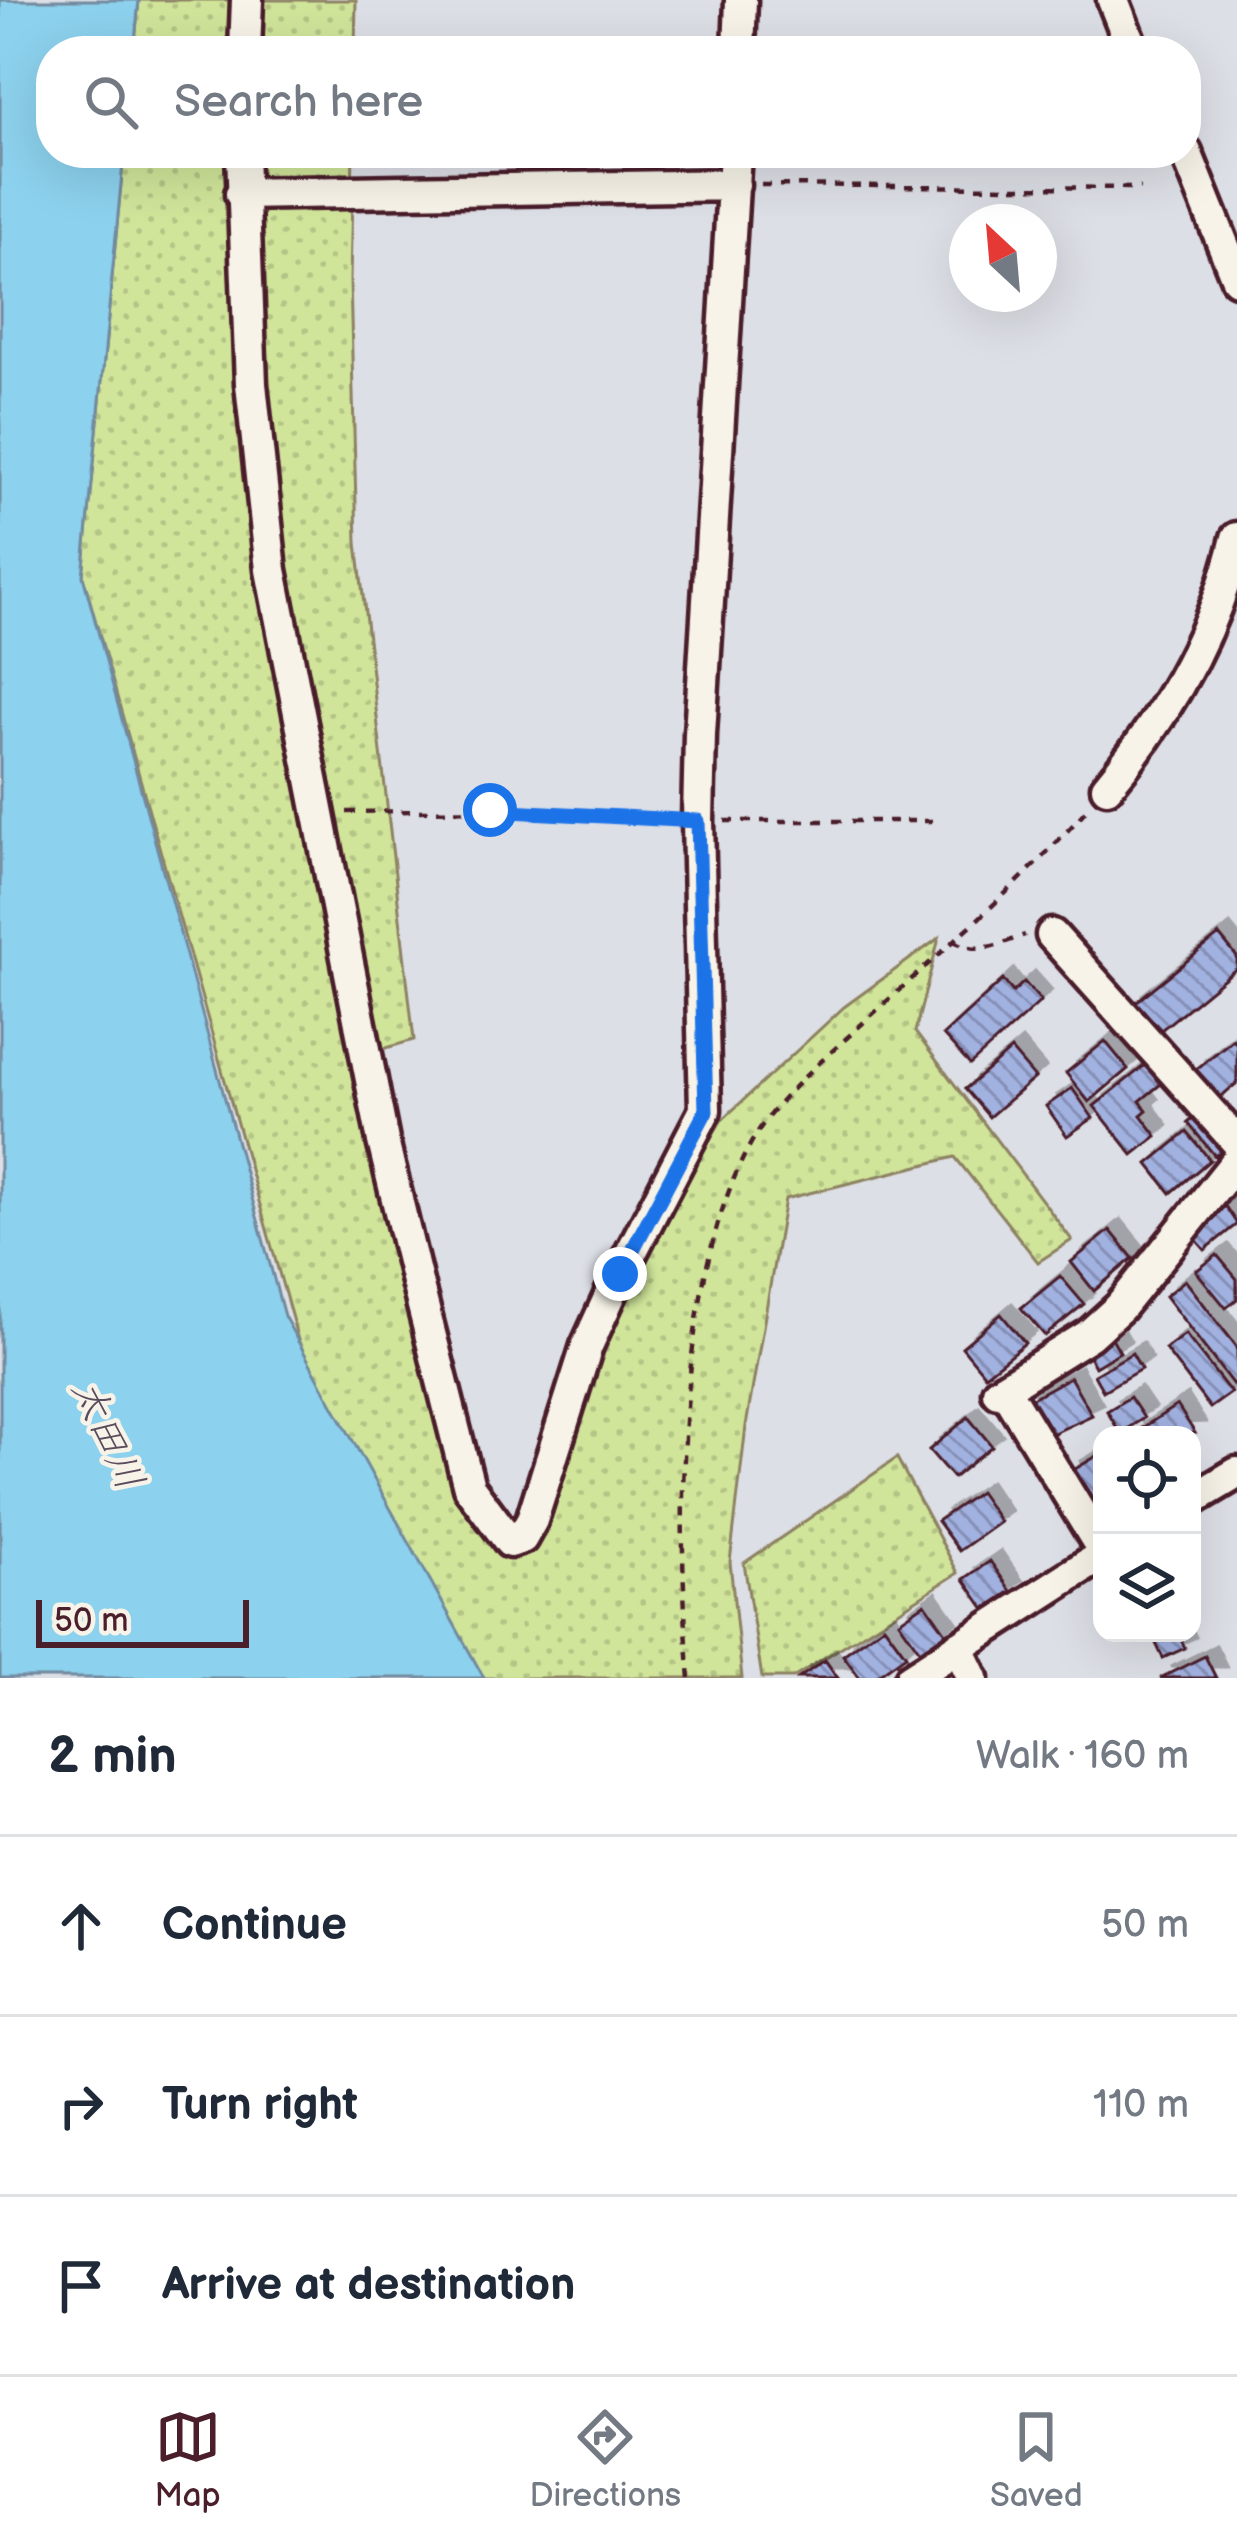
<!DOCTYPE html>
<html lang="en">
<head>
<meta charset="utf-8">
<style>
  :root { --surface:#fff; --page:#f2f2f3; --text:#1f2937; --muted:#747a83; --line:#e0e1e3; --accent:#4a1f2b }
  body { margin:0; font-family:"Balsamiq Sans","Klee One",sans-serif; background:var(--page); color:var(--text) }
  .controls { position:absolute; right:36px; bottom:36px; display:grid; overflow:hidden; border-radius:24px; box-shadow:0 12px 48px #0002 }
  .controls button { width:108px; height:108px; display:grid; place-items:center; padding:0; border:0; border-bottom:3px solid var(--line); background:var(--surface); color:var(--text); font:60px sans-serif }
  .compass { position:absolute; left:949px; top:204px; width:108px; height:108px; border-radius:50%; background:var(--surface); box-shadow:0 12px 48px #0002; rotate:334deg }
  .scale { position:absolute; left:36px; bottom:30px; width:213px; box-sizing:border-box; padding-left:12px; border:6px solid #4a1f2b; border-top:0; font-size:33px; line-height:42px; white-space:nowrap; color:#4a1f2b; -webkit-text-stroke:9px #f7f3e8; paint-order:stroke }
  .stop { position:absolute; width:36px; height:36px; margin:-27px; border:9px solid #1a73e8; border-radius:50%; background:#fff }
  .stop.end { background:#1a73e8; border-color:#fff; box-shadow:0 3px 12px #0008 }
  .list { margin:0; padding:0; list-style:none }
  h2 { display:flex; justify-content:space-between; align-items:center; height:156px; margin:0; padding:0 48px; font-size:51px }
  h2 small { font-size:39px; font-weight:400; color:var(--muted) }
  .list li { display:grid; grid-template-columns:78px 1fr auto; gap:36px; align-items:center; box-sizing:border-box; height:180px; padding:0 48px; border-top:3px solid var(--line) }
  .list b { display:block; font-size:45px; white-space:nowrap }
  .list em { font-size:39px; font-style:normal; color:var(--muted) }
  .icon { flex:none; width:66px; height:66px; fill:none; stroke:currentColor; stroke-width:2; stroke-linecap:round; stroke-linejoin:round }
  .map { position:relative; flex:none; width:1237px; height:1678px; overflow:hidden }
  .search { position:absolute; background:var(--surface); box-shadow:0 12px 48px #0002; left:36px; right:36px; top:36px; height:132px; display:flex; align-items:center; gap:30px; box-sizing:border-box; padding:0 42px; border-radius:48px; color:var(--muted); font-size:45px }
  .sheet { height:696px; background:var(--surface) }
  nav { display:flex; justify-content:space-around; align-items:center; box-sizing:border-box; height:168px; border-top:3px solid var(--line); background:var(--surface); font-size:33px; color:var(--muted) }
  nav a { display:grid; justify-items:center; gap:6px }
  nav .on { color:var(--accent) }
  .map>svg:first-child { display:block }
  .grass { fill:url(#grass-dots); stroke:#8d8262; stroke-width:3 }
  .water { fill:#8cd1ed; stroke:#728a9f; stroke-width:3 }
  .building { fill:url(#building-back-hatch); stroke:#4a1f2b; stroke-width:3; filter:url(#shadow) }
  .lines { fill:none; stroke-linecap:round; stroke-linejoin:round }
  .street-casing { stroke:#4a1f2b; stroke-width:39 }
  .path { stroke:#4a1f2b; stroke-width:4.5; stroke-dasharray:9 9; stroke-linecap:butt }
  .street { stroke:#f7f3e8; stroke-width:30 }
  .route { stroke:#1a73e8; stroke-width:15 }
  .labels { text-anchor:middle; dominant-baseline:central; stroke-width:9; stroke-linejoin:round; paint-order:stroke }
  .water-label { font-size:39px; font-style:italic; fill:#5a4c5c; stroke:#f7f3e8 }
</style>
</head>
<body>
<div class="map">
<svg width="1237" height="1678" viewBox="0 0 1237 1678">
  <defs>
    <pattern id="grass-dots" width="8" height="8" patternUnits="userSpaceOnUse" patternTransform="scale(3)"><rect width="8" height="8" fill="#d0e59a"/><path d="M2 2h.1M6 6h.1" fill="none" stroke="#b4c485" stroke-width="1.8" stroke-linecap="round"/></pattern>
    <pattern id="building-back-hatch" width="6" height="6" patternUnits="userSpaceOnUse" patternTransform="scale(3)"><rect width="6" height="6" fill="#a1b1e0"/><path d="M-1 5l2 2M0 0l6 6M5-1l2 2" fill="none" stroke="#858fb6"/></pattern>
    <filter id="shadow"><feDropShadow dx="11" dy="-11" stdDeviation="0" flood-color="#0004"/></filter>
  </defs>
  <rect width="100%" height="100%" fill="#dddfe6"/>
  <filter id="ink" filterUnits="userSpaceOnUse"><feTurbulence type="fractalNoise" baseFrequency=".00833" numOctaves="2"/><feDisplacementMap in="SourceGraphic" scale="24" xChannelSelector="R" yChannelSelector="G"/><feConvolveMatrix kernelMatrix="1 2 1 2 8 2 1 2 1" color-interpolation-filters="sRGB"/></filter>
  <g filter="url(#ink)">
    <!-- grass -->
    <path class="grass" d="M139,0H356L355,51H134Z
      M124,153H353L350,280L357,543L414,1040L355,1057L456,1434L510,1542L587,1346L721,1121L844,1007L939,938L915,1032L1072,1240L1038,1262L955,1157L785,1199L746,1426L730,1562L742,1678H456L298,1340L83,576Z
      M897,1458L958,1573L793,1678H762L744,1563Z"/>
    <!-- water -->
    <path class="water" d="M0,0H139L134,51H51V153H124L83,576L284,1316L484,1678H0Z"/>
    <!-- building -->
    <path class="building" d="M1219,935L1237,957V968L1155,1035L1131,1006Z
      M1003,980L1013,992L1024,982L1041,1001L970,1065L943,1035Z
      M1233,1039L1237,1044V1083L1217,1100L1194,1071Z
      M1105,1041L1128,1069L1089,1102L1066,1073Z
      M1011,1050L1035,1078L989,1117L965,1089Z
      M1145,1065L1161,1084L1140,1101L1147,1110L1141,1115L1157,1136L1133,1155L1094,1106Z
      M1072,1088L1093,1118L1067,1136L1046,1106Z
      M1201,1112L1228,1145L1215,1156L1188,1123Z
      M1187,1132L1210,1160L1171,1193L1148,1164Z
      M1225,1206L1237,1224L1205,1250L1191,1234Z
      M1110,1230L1133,1258L1094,1291L1071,1262Z
      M1217,1255L1237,1279V1299L1226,1308L1196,1271Z
      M1060,1276L1084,1304L1045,1336L1021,1308Z
      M1185,1280L1237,1347V1390L1165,1296Z
      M1001,1314L1025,1343L985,1375L962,1347Z
      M1185,1334L1231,1393L1210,1408L1165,1349Z
      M1112,1338L1120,1352L1095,1367L1087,1352Z
      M1132,1353L1141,1369L1103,1391L1094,1375Z
      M1070,1377L1092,1415L1043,1438L1023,1403Z
      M1130,1397L1144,1418L1120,1433L1107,1411Z
      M1177,1405L1195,1433L1134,1435L1133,1434Z
      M968,1417L992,1446L953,1478L929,1450Z
      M1102,1453V1495L1088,1503L1070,1472Z
      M979,1492L1000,1522L959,1551L937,1521Z
      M990,1561L1011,1591L985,1609L964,1579Z
      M925,1603L946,1633L920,1651L899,1621Z
      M884,1625L906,1655L874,1678H860L843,1655Z
      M1151,1633H1178L1185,1648L1163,1658Z
      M1205,1656L1216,1678H1160Z
      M825,1660L838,1678H799Z"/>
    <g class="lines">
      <defs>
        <path id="street" d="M1113,0L1133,51
          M245,51L247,0
          M739,51L741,0
          M1186,152L1237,279
          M242,153L251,384L271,570L383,1141L418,1286L469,1487L510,1542L522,1538L532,1520L587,1346L620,1274L705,1110L698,821L700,734L735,153
          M241,194L734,185
          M1107,787C1167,715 1215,631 1237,538
          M1052,935L1237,1142
          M1004,1388L1102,1549
          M998,1392L1089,1335L1120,1307L1237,1161
          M1192,1500L1237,1473
          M958,1647L973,1678
          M911,1678L1102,1555"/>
      </defs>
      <!-- street casing -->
      <use href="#street" class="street-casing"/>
      <!-- path -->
      <path class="path" d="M761,185L1140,188
        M347,812L491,810L671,820
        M725,821H935
        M953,940C978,956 999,944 1025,935
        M690,1678C675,1528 675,1232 772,1112C798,1080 833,1051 863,1023C939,953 1019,887 1087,809"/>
      <!-- street -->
      <use href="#street" class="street"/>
    </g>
  </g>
  <g class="lines" filter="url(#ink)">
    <!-- route -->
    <path class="route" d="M490,810L698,821L706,1111L620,1274"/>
  </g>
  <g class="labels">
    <!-- water labels -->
    <g class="water-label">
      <text transform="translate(107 1435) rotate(65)">太田川</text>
    </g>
  </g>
</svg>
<div class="controls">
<button><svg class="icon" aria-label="locate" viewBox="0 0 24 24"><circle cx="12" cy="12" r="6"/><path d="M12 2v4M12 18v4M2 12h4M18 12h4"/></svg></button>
<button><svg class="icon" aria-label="layers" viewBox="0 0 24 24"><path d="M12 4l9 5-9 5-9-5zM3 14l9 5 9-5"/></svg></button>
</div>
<svg class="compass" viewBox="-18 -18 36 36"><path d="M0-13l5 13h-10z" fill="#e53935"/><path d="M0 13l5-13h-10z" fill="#747a83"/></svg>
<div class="scale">50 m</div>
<div class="stop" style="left:490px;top:810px"></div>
<div class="stop end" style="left:620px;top:1274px"></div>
<div class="search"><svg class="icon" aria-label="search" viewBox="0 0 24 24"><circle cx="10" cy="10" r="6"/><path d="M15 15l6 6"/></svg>Search here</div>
</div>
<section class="sheet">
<h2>2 min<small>Walk · 160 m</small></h2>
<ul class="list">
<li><svg class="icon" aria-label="ahead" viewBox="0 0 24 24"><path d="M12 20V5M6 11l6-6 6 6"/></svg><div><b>Continue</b></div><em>50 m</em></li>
<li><svg class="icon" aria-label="right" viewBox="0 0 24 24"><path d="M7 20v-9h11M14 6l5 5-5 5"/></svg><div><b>Turn right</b></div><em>110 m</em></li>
<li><svg class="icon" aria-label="arrive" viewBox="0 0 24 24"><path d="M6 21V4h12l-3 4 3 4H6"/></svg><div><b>Arrive at destination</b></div></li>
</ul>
</section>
<nav>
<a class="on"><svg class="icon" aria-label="map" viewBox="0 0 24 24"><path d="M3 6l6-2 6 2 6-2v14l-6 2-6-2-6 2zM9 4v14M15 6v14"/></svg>Map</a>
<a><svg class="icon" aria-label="directions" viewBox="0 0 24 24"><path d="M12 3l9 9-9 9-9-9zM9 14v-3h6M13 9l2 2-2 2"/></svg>Directions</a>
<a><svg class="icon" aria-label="saved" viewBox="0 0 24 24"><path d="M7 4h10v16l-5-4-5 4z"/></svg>Saved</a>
</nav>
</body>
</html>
